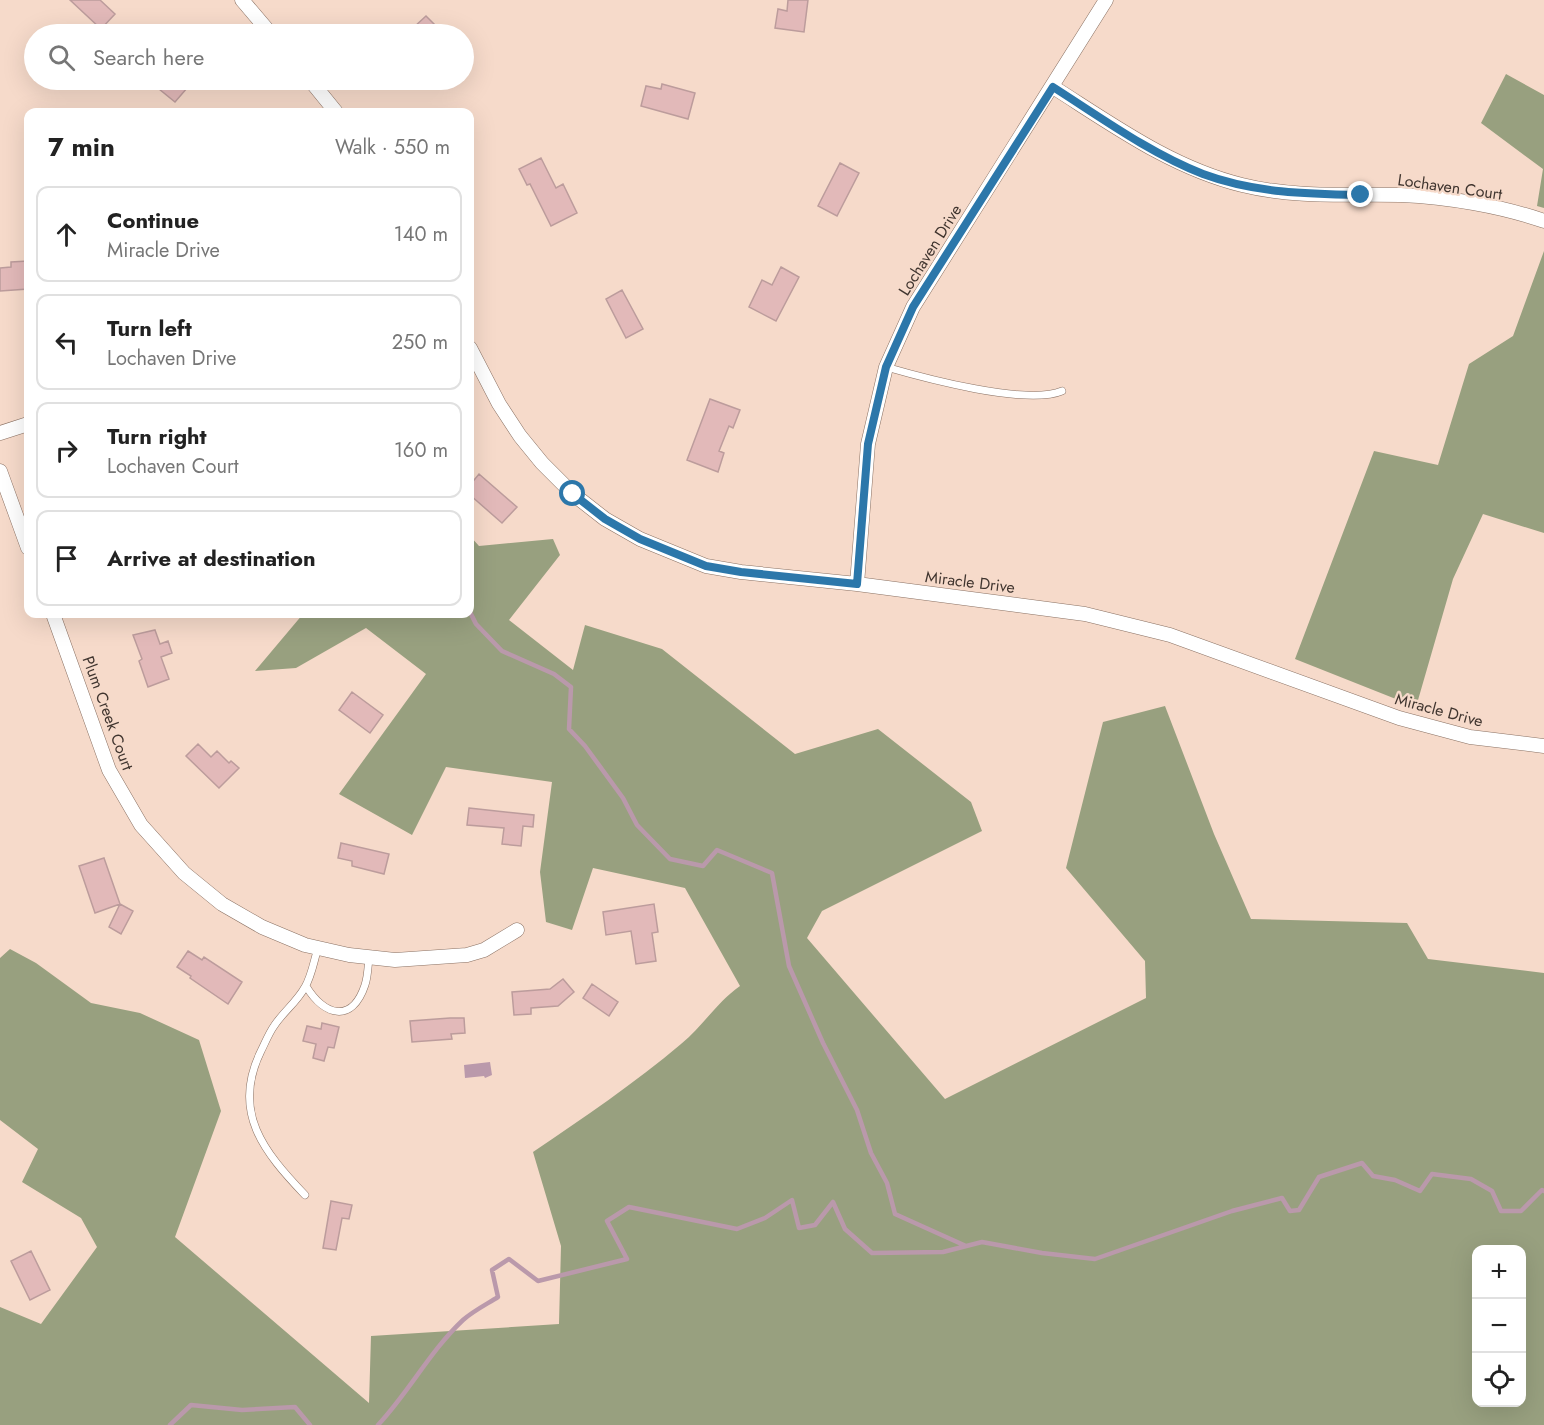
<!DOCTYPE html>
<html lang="en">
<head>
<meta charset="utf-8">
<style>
  :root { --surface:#fff; --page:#f6f6f6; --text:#222; --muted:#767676; --line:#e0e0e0 }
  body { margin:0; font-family:Jost,sans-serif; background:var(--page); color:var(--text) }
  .controls { position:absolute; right:18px; bottom:18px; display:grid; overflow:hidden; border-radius:12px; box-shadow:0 6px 24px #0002 }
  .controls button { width:54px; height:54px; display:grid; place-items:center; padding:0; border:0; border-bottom:2px solid var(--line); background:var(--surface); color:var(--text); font:30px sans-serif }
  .stop { position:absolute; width:18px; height:18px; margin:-14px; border:4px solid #2c77aa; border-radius:50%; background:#fff }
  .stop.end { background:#2c77aa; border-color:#fff; box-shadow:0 2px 6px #0008 }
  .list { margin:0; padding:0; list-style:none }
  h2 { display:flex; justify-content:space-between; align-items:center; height:78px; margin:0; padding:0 24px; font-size:26px }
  h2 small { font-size:20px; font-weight:400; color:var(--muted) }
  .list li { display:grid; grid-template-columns:39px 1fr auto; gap:18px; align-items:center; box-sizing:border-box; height:96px; margin:0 12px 12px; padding:0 12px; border:2px solid var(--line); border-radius:12px }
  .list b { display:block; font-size:22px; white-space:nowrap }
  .list p { margin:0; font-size:20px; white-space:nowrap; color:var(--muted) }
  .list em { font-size:20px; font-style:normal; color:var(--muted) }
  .icon { flex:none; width:33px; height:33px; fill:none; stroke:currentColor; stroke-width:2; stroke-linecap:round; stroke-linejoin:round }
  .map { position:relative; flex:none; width:1544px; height:1425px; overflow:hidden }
  .search { position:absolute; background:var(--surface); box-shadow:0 6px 24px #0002; left:24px; top:24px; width:450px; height:66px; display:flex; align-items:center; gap:15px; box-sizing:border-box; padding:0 21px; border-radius:33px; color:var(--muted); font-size:22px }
  .panel { position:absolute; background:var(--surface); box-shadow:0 6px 24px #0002; left:24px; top:108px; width:450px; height:510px; border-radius:12px }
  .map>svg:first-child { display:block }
  .forest { fill:#98a07f; fill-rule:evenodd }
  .water { fill:#ba99ab }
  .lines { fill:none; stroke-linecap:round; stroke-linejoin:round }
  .stream { stroke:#ba99ab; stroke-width:4.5 }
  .building { fill:#e2b9b9; stroke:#bc9c9c; stroke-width:1.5 }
  .lane-casing { stroke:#8a7163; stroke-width:8 }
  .street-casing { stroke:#8a7163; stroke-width:15 }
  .lane { stroke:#fff; stroke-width:7 }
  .street { stroke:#fff; stroke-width:14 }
  .route { stroke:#2c77aa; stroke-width:8 }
  .labels { text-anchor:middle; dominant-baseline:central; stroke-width:4.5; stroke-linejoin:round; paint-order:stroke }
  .street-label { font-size:16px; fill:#40352f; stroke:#f6daca }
</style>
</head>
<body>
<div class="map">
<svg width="1544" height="1425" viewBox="0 0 1544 1425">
  <rect width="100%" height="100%" fill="#f6daca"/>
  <!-- forest -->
  <path class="forest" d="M1506,74L1544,95V208L1537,206L1543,169L1481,123Z
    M1544,251V533L1483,514L1453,579L1416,707L1295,659L1374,451L1438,465L1469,364L1513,336Z
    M470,536L479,546L553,539L560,555L509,620L573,670L585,625L662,649L795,754L878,729L971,802L982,831L822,911L807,938L945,1099L1146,998L1145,961L1066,868L1103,722L1165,706L1214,834L1251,919L1407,923L1428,959L1544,973V1425H0V1307L41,1324L97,1247L81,1218L22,1182L38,1149L0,1120V958L10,949L36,963L91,1003L140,1013L199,1040L221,1111L175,1237L369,1403L371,1336L559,1324L561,1246L533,1152C583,1118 635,1083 681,1044C703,1026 717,1002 740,986L685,888L593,868L572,930L546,922L540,872L552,782L446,767L412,835L339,794L426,674L366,628L296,668L255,671L303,614H470ZM1476,1250H1522V1402H1476Z"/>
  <!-- water -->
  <path class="water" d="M490,1062L492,1075L485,1078L484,1076L465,1078L464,1065Z"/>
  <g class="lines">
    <!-- stream -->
    <path class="stream" d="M470,612L476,624L502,651L554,674L571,687L569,729L585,746L623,798L637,825L670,859L703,866L717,850L772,873L789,966L823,1043L857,1110L871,1153L887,1183L895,1214L966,1246
      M170,1425L191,1405L242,1410L295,1407L310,1425
      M378,1425C409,1392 430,1351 463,1320C473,1311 487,1304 498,1297L492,1270L509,1259L538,1281L627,1259L607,1221L629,1207L737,1229L765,1218L792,1200L799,1228L815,1225L833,1202L845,1229L872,1253L943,1252L982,1242L1042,1253L1095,1259L1232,1211L1282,1198L1290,1211L1299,1210L1319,1177L1362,1163L1373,1176L1395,1180L1420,1191L1432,1174L1471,1179L1492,1191L1501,1211H1521L1542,1190L1544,1191"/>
  </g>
  <!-- building -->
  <path class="building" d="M70,0H100L115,14L101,29Z
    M788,0H808L804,32L775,28L778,9L787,11Z
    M426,16L444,34H419L413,28Z
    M148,80H194L175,102Z
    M662,84L695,93L688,119L641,106L646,86L661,89Z
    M541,158L556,188L563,184L577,213L551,226L530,184L527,185L519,169Z
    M840,163L859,173L837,216L818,206Z
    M28,261V289L0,291V268L11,267V262Z
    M781,267L799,277L776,321L749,307L762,280L772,285Z
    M622,290L643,329L626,338L606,299Z
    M710,399L740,410L733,428L729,426L719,451L724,453L718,472L687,460Z
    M479,474L517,507L502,523L470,495V485Z
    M155,630L160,644L168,641L172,653L161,657L169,679L148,687L139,661L142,659L133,635Z
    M352,692L383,715L370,733L339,710Z
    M198,744L211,757L217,751L229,763L231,761L239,768L219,788L186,756Z
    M469,808L534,815L533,827L523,826L521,846L502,844L504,828L467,825Z
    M341,843L389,854L384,874L352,866V861L338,858Z
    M104,858L120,904L95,913L79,866Z
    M120,904L133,911L121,934L109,927Z
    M654,904L658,932L652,933L656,961L636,964L631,931L606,935L603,912Z
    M188,951L202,960L204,957L242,982L228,1004L190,978L191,976L177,967Z
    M563,979L574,992L558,1006L531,1008V1014L514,1015L512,992L550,989Z
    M592,984L618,1002L609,1016L583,998Z
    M450,1018H464L465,1033L451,1034L452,1039L412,1042L410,1021Z
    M322,1023L339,1027L334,1048L328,1047L324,1061L313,1058L316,1044L303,1041L307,1026L321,1029Z
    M331,1201L352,1205L349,1219L342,1218L336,1250L323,1248Z
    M31,1251L50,1290L30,1300L11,1261Z"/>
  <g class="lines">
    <defs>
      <path id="lane" d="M886,367C924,378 1027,406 1062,391
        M306,986C324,1016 352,1024 365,985C368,976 368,966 369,957
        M305,1195C264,1152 231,1112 261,1051C265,1043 269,1033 274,1026C283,1012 297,1002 305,987C312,975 314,960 318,948"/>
      <path id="street" d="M242,0L271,34
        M310,80L336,112
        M1053,87C1113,125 1172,168 1242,185C1294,198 1348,194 1401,195C1447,197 1501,206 1544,221
        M470,348L499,404L520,436L542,463L573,494L605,519L640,539L706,566L741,572L857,584L1085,614L1170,635L1399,718L1470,737L1544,746
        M0,433L28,424
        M0,471L28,548
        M857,584L868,444L886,367L913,307L1106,0
        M53,614L109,770L141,825L184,873L222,904L262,927L305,945L349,955L395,960L467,955L484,950L517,930"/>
    </defs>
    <!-- lane casing -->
    <use href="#lane" class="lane-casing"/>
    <!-- street casing -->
    <use href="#street" class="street-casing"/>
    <!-- lane -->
    <use href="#lane" class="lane"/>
    <!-- street -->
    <use href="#street" class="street"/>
  </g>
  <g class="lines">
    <!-- route -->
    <path class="route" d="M573,494L605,519L640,539L706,566L741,572L857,584L868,444L886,367L913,307L1053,87C1100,117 1151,154 1203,174C1254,193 1308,194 1361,195"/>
  </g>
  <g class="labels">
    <!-- street labels -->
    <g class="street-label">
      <text transform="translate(1450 187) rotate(8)">Lochaven Court</text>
      <text transform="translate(930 250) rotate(-58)">Lochaven Drive</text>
      <text transform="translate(970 582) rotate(7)">Miracle Drive</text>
      <text transform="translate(1439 710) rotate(15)">Miracle Drive</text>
      <text transform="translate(108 713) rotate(70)">Plum Creek Court</text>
    </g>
  </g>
</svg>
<div class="controls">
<button>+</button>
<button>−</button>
<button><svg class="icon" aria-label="locate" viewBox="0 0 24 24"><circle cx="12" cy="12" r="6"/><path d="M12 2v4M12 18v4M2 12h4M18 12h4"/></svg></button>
</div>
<div class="stop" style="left:573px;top:494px"></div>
<div class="stop end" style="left:1361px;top:195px"></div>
<div class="search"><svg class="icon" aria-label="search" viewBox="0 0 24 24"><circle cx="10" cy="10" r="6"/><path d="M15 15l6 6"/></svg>Search here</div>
<section class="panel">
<h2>7 min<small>Walk · 550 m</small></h2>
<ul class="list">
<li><svg class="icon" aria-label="ahead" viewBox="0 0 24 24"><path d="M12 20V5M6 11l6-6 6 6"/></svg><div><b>Continue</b><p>Miracle Drive</p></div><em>140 m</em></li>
<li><svg class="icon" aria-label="left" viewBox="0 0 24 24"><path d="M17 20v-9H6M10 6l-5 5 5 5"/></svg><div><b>Turn left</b><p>Lochaven Drive</p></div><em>250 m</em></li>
<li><svg class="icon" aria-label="right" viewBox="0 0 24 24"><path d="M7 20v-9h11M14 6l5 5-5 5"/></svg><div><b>Turn right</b><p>Lochaven Court</p></div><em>160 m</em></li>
<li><svg class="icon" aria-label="arrive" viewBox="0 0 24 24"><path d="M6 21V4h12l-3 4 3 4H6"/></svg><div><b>Arrive at destination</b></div></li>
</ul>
</section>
</div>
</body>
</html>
